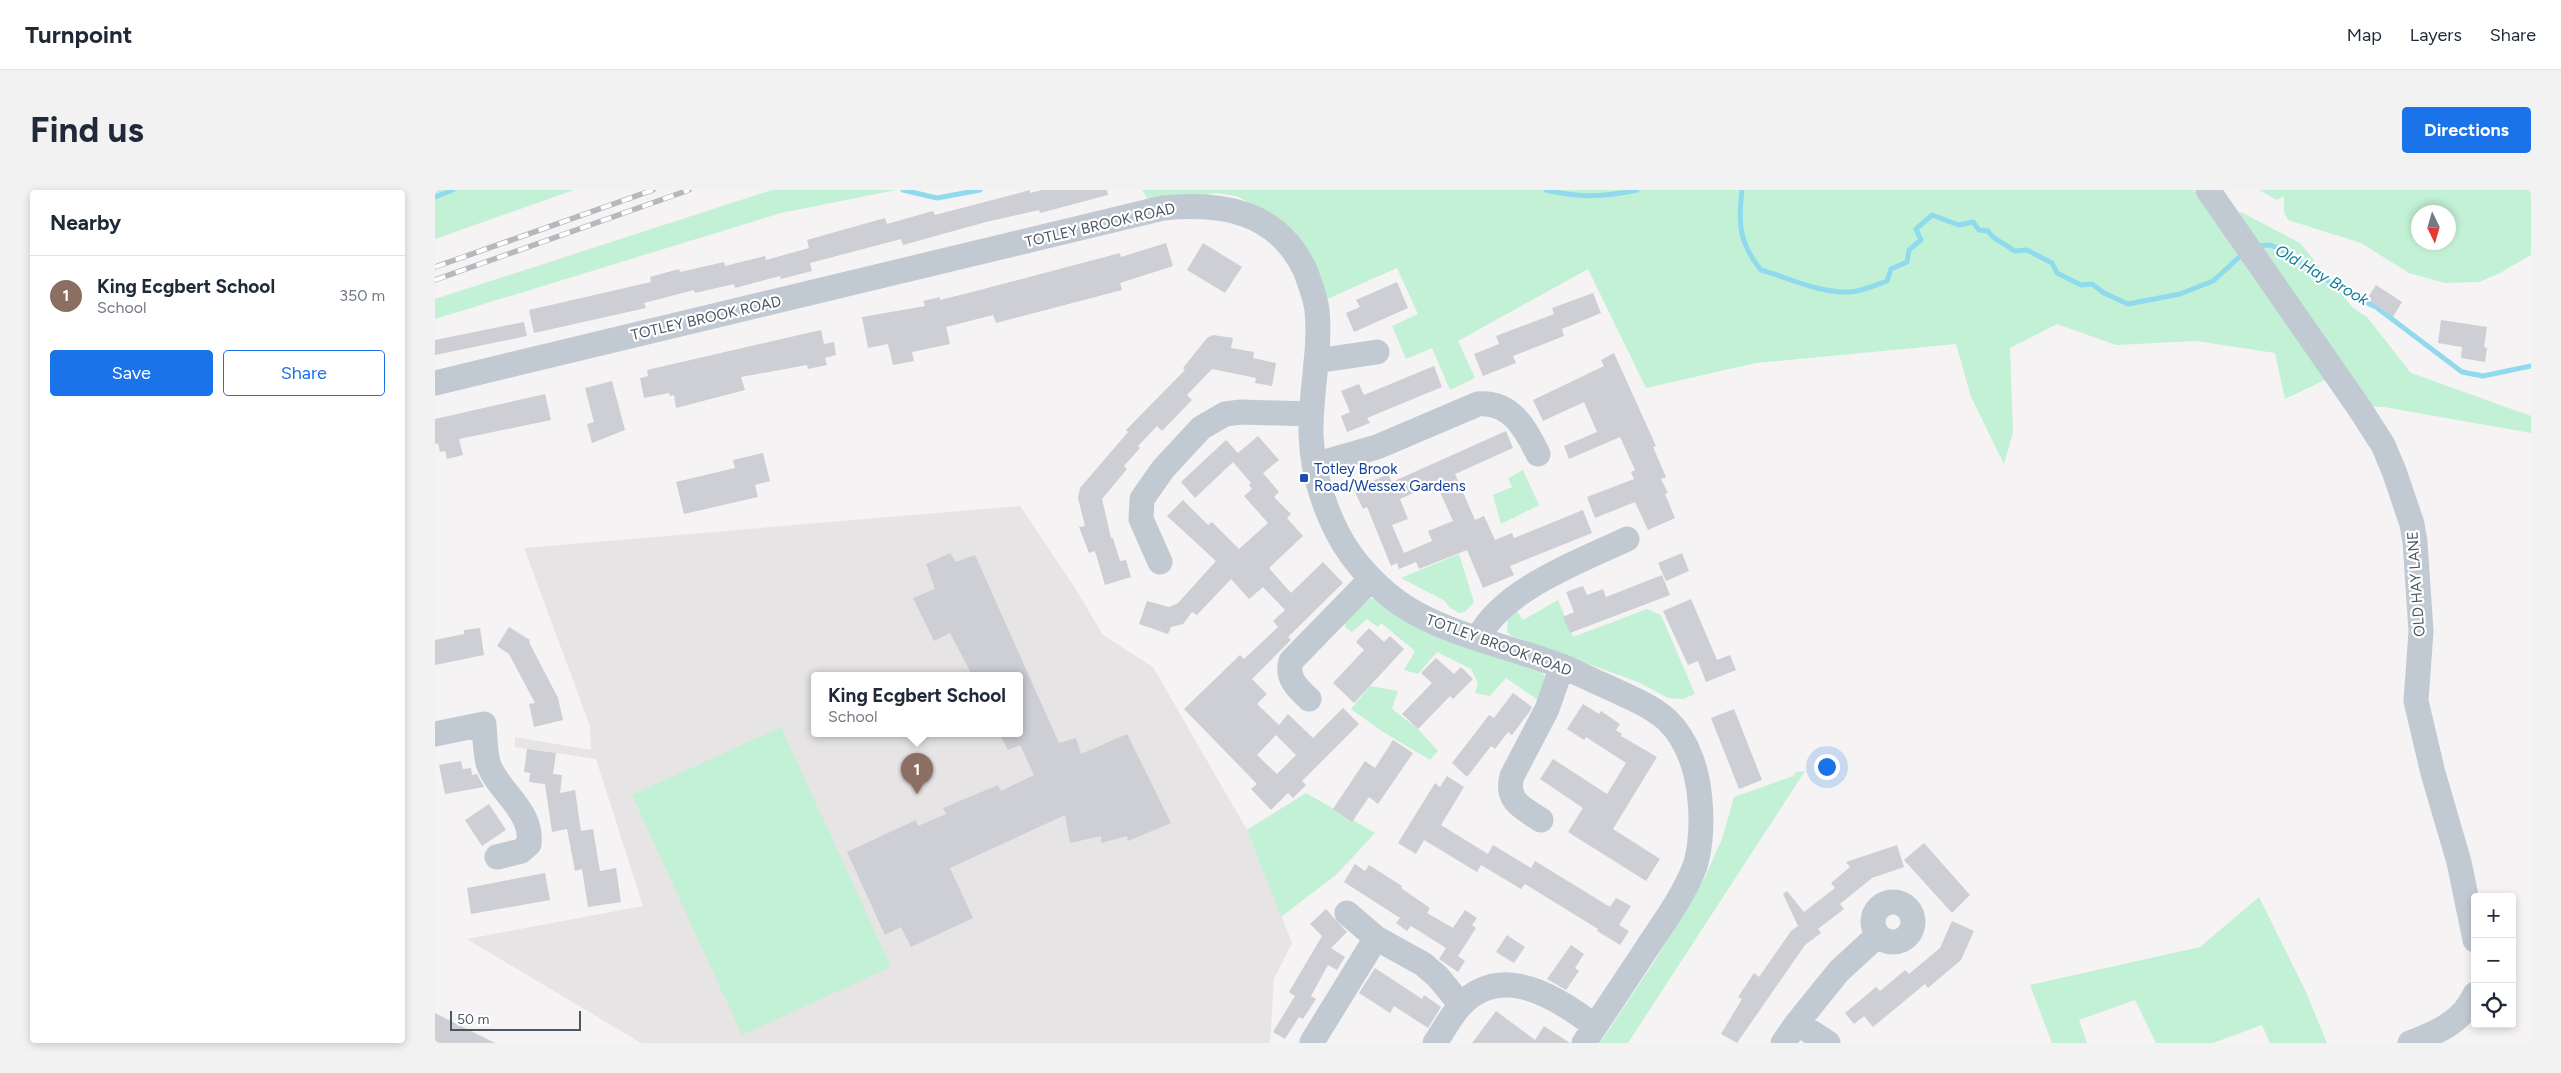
<!DOCTYPE html>
<html lang="en">
<head>
<meta charset="utf-8">
<style>
  :root { --surface:#fff; --page:#f2f2f3; --text:#1f2937; --muted:#747a83; --line:#e0e1e3; --accent:#1a73e8 }
  body { margin:0; font-family:Figtree,sans-serif; background:var(--page); color:var(--text) }
  .controls { position:absolute; right:15px; bottom:15px; display:grid; overflow:hidden; border-radius:5px; box-shadow:0 2px 8px #0003 }
  .controls button { width:45px; height:45px; display:grid; place-items:center; padding:0; border:0; border-bottom:1px solid var(--line); background:var(--surface); color:var(--text); font:25px sans-serif }
  .compass { position:absolute; left:1976px; top:15px; width:45px; height:45px; border-radius:50%; background:var(--surface); box-shadow:0 2px 8px #0003; rotate:175deg }
  .scale { position:absolute; left:15px; bottom:12px; width:131px; box-sizing:border-box; padding-left:5px; border:2px solid #4a5661; border-top:0; font-size:14px; line-height:18px; white-space:nowrap; color:#4a5661; -webkit-text-stroke:4px #fff; paint-order:stroke }
  .you { position:absolute; left:1391px; top:576px; width:18px; height:18px; margin:-12px; border:4px solid #fff; border-radius:50%; background:#1a73e8; box-shadow:0 0 0 8px #1a73e833 }
  .badge { display:grid; place-items:center; width:32px; height:32px; border-radius:50%; background:var(--accent); color:#fff; font-size:16px; font-weight:700 }
  .pin { position:absolute; translate:-50% -41px; filter:drop-shadow(0 1px 2px #0008) }
  .pin::after { content:''; position:absolute; top:26px; width:18px; height:15px; background:inherit; clip-path:polygon(0 0,100% 0,50% 100%) }
  .popup { position:absolute; left:376px; top:482px; width:212px; height:65px; box-sizing:border-box; display:grid; place-content:center; border-radius:5px; background:var(--surface); filter:drop-shadow(0 1px 4px #0005); font-size:16px; white-space:nowrap; color:var(--muted) }
  .popup b { font-size:19px; color:var(--text) }
  .popup::after { content:''; position:absolute; left:50%; top:100%; margin-left:-10px; border:10px solid transparent; border-top-color:var(--surface) }
  .list { margin:0; padding:0; list-style:none }
  h2 { display:flex; justify-content:space-between; align-items:center; height:65px; margin:0; padding:0 20px; font-size:21px }
  h2 small { font-size:16px; font-weight:400; color:var(--muted) }
  .list li { display:grid; grid-template-columns:32px 1fr auto; gap:15px; align-items:center; box-sizing:border-box; height:80px; padding:0 20px; border-top:1px solid var(--line) }
  .list b { display:block; font-size:19px; white-space:nowrap }
  .list p { margin:0; font-size:16px; white-space:nowrap; color:var(--muted) }
  .list em { font-size:16px; font-style:normal; color:var(--muted) }
  .actions { display:flex; gap:10px; padding:15px 20px }
  .actions a { flex:1; padding:11px 0; border:1px solid var(--accent); border-radius:5px; text-align:center; font-size:18px; color:var(--accent) }
  .actions .main { background:var(--accent); color:#fff }
  .icon { flex:none; width:28px; height:28px; fill:none; stroke:currentColor; stroke-width:2; stroke-linecap:round; stroke-linejoin:round }
  .map { position:relative; flex:none; width:2096px; height:853px; overflow:hidden; border-radius:5px }
  header { display:flex; align-items:center; gap:30px; box-sizing:border-box; height:70px; padding:0 25px; background:var(--surface); border-bottom:1px solid var(--line) }
  header strong { font-size:24px }
  nav { display:flex; gap:28px; margin-inline-start:auto; font-size:18px }
  .intro { display:flex; align-items:center; justify-content:space-between; box-sizing:border-box; height:120px; padding:0 30px }
  h1 { margin:0; font-size:35px }
  .button { padding:12px 22px; border-radius:5px; background:var(--accent); color:#fff; font-size:18px; font-weight:700 }
  main { display:flex; gap:30px; padding:0 30px }
  aside { flex:1; background:var(--surface); border-radius:5px; box-shadow:0 2px 8px #0003 }
  .map>svg:first-child { display:block }
  .education { fill:#e6e4e5; fill-rule:evenodd }
  .green { fill:#c3f1d5; fill-rule:evenodd }
  .lines { fill:none; stroke-linecap:round; stroke-linejoin:round }
  .stream { stroke:#90daee; stroke-width:5 }
  .building { fill:#cdcfd5; fill-rule:evenodd }
  .minor { stroke:#c1cad2; stroke-width:25 }
  .rail-casing { stroke:#b5b8bd; stroke-width:5.5 }
  .rail { stroke:#fff; stroke-width:4; stroke-dasharray:11; stroke-linecap:butt }
  .transit-dot { fill:#1a4fb4; stroke:#fff; stroke-width:2 }
  .labels { text-anchor:middle; dominant-baseline:central; stroke-width:4.5; stroke-linejoin:round; paint-order:stroke }
  .street-label { font-size:15px; fill:#4a5661; stroke:#fff }
  .transit-label { font-size:15px; fill:#164399; stroke:#fff; text-anchor:start }
  .water-label { font-size:16px; font-style:italic; fill:#0c7c9b; stroke:#fff }
</style>
</head>
<body>
<header>
<strong>Turnpoint</strong>
<nav><a>Map</a><a>Layers</a><a>Share</a></nav>
</header>
<div class="intro"><h1>Find us</h1><a class="button">Directions</a></div>
<main>
<aside>
<h2>Nearby<small></small></h2>
<ul class="list">
<li><span class="badge" style="background:#8d6e63">1</span><div><b>King Ecgbert School</b><p>School</p></div><em>350 m</em></li>
</ul>
<div class="actions"><a class="main">Save</a><a>Share</a></div>
</aside>
<div class="map">
<svg width="2096" height="853" viewBox="0 0 2096 853">
  <rect width="100%" height="100%" fill="#f5f3f3"/>
  <!-- education -->
  <path class="education" d="M585,316L640,398L668,445L718,477L812,640L857,753L839,789L835,853H206L32,749L208,716L161,569L80,557V547L156,560L155,536L89,358ZM380,485H584V543H380Z"/>
  <!-- green -->
  <path class="green" d="M0,0H139L0,49Z
    M337,0H461L346,23L0,129V109Z
    M707,0H1759L1892,189L1850,209L1840,163L1761,151L1681,155L1622,134L1575,158L1578,242L1569,274L1536,207L1521,154L1321,173L1211,198L1153,79L1023,151L1040,188L1015,200L997,158L971,169L957,136L983,124L962,78L890,110L879,73L864,48L836,26L802,6L781,3L716,14Z
    M1824,0H2096V65L2065,83L2044,92L2010,93L1974,83L1926,53L1853,30L1849,22V6L1842,10ZM1984,22H2014V52H1984Z
    M1806,22L1865,53L1918,118L1932,127L1976,183L2096,226V243L1949,217L1929,216L1803,26Z
    M1088,280L1104,315L1066,334L1058,305L1077,297L1073,288Z
    M1024,364L1039,412L1030,422L1024,423L1014,417L1010,411L966,388Z
    M936,408L1107,482L1110,487L1103,510L1071,488L1055,506L1040,503L1043,493L1036,479L1002,462L983,484L969,480L980,461L946,433L943,437L932,429L917,442L910,437V431Z
    M1123,410L1138,447L1212,419L1226,425L1260,504L1248,509L1233,508L1203,492L1077,446L1072,442L1073,428L1081,420L1088,430Z
    M935,496L963,501L957,519L983,539L1003,561L995,570L945,540L916,519Z
    M346,537L456,777L307,845L197,605Z
    M1370,581L1193,853H1165L1221,769L1270,687L1287,649L1299,607L1358,586L1361,582Z
    M871,603L940,643L902,684L846,727L812,640Z
    M1824,707L1871,802L1892,853H1835L1827,835L1778,853H1721L1700,810L1644,830L1652,853H1617L1595,795L1765,757Z"/>
  <g class="lines">
    <!-- stream -->
    <path class="stream" d="M468,0L502,8L545,0
      M1111,0C1144,8 1169,7 1202,0
      M1307,0C1303,33 1304,53 1326,80C1354,88 1383,103 1414,102C1426,102 1440,95 1452,91L1456,79L1472,72L1474,60L1486,50L1481,39L1497,25L1524,35L1538,32L1544,40L1553,41C1559,51 1570,53 1579,61L1592,60L1617,73L1622,83L1646,95L1657,94L1669,103L1693,114L1745,104L1778,91L1809,63
      M0,7L18,0
      M1820,56L1835,55L1845,59L1915,105L1941,117L2027,182L2048,186L2096,176"/>
  </g>
  <!-- building -->
  <path class="building" d="M595,0V3L607,0H672L673,5L605,23L604,20L551,32L468,55L466,49L375,73L377,81L346,89L345,86L300,98L299,94L260,103L259,100L209,113L211,118L99,143L94,120L216,92L215,87L244,79L245,82L289,72L290,76L330,66L331,70L374,58L372,50L450,28L452,34L498,21L500,25Z
    M731,53L738,76L685,93L687,100L561,133L558,125L511,137L515,154L477,162L479,171L458,175L453,154L433,158L427,127L490,116L488,111L505,107V110L537,102L685,63L686,67Z
    M768,53L807,77L790,103L752,80Z
    M962,92L973,118L919,142L911,123L925,117L921,110Z
    M1941,95L1967,112L1958,127L1932,109Z
    M1158,103L1166,123L1127,139L1129,146L1078,166L1081,173L1048,186L1039,164L1064,154L1061,146L1119,124L1117,118Z
    M2006,130L2052,137L2049,157L2052,158L2050,172L2026,168L2027,157L2003,153Z
    M89,132L92,146L0,165V150Z
    M386,140L389,154L399,152L401,165L390,168L392,175L373,179L372,175L306,187L310,200L241,218L239,205L235,206L234,203L209,208L205,188L213,186L212,180Z
    M778,145L798,148L796,158L819,162L818,168L841,173L837,196L820,193L821,188L777,179L752,205L757,210L727,241L722,236L703,256L705,258L689,276L692,279L667,309L676,348H678L685,371L691,370L696,387L670,395L660,361L654,363L644,337L650,336L643,308L645,298L693,242L691,240L750,180L748,178L772,148Z
    M1179,163L1221,256L1218,257L1231,287L1226,289L1233,303L1230,304L1240,328L1213,340L1200,312L1160,328L1152,307L1199,289L1196,282L1200,280L1185,247L1134,269L1129,256L1162,242L1149,212L1108,231L1098,210L1169,176L1166,170Z
    M999,176L1007,197L932,228L935,233L912,242L906,226L915,222L906,201L924,194L929,205Z
    M177,191L190,240L157,253L152,234L159,232L150,198Z
    M110,204L116,230L24,249L28,265L12,269L10,261L5,262L3,253L0,254V229Z
    M1071,241L1078,258L1020,284L1040,330L1049,326L1060,350L1077,343L1079,348L1148,320L1157,343L1075,376L1079,385L1048,398L1032,360L984,379L981,372L964,379L962,373L956,376L932,317L928,319L919,300L953,284L957,292ZM1001,293L1018,331L993,341L997,351L969,363L957,335L973,329L965,309Z
    M823,246L844,270L828,283L844,302L839,307L856,324L852,328L868,346L834,378L856,403L888,372L908,393L853,447L856,450L817,489L832,504L822,514L844,535L853,524L878,548L908,518L924,534L867,591L871,595L858,608L853,603L836,620L816,599L822,594L749,519L805,465L809,469L843,437L838,431L850,420L828,397L814,409L796,389L762,425L757,422L748,434L736,437L733,444L704,434L712,411L734,417L743,413L781,371L732,326L748,310L773,335L777,332L804,359L833,333L809,306L817,299L814,295L816,293L798,272L760,308L746,292L791,250L803,263ZM841,545L861,565L842,584L822,565Z
    M328,263L335,291L320,295L323,307L249,324L241,292L300,278L298,270Z
    M515,363L521,372L540,365L624,553L641,548L646,564L692,544L736,633L693,651L692,646L666,653V646L635,653L630,625L515,678L538,728L476,757L466,737L450,745L412,662L481,630L483,636L511,624L508,618L563,595L566,601L599,585L585,555L573,560L564,543H584V485H537L515,443L499,451L478,408L500,399L491,374Z
    M1247,363L1254,381L1231,391L1223,373Z
    M1227,385L1235,405L1135,443L1128,427L1139,422L1131,402L1148,396L1152,405L1168,399L1171,407Z
    M1256,409L1282,470L1295,465L1301,480L1271,492L1263,471L1253,475L1228,421Z
    M74,437L95,450L94,452L123,508L128,530L99,537L94,514L100,513L74,464L62,456Z
    M45,438L49,465L0,475V450L29,444V440Z
    M934,438L949,452L955,446L969,459L919,513L898,493L929,460L921,452Z
    M1001,468L1019,484L1026,477L1038,489L1018,509L1015,506L983,539L967,524L997,493L986,483Z
    M1078,503L1097,517L1095,521L1077,545L1073,542L1060,559L1056,556L1032,587L1017,573L1054,525L1059,528Z
    M1148,514L1164,524L1166,521L1185,534L1181,540L1187,544L1186,546L1222,567L1178,639L1225,669L1211,691L1133,642L1148,618L1105,589L1118,569L1172,604L1191,573L1151,547L1149,550L1132,539Z
    M1299,519L1327,590L1304,599L1276,528Z
    M958,550L978,563L943,614L934,607L917,632L898,619L930,571L940,578Z
    M92,559L121,563L118,584L127,585L125,603L140,600L146,641L158,639L165,681L181,678L186,712L153,717L147,679L140,681L132,639L117,642L110,594L94,592L95,583L89,582Z
    M26,571L28,579L36,578L37,585L42,584L49,597L10,604L4,575Z
    M1012,586L1029,597L1006,635L1053,664L1058,655L1096,678L1100,671L1175,717L1181,708L1196,716L1184,735L1194,741L1185,755L1162,741L1163,739L1090,694L1086,699L1046,675L1042,682L989,650L981,664L963,653L1000,593L1005,597Z
    M54,614L71,640L47,656L30,630Z
    M1489,653L1535,705L1517,723L1469,670Z
    M1462,655L1469,677L1437,688L1405,714L1409,719L1383,739L1386,743L1370,755L1302,853L1286,844L1307,809L1303,807L1319,783L1324,787L1356,741L1363,736L1348,704L1352,701L1369,722L1400,698L1396,693L1415,677L1411,672Z
    M920,674L930,681L934,675L967,696L966,698L995,718L992,723L1018,738L1030,720L1042,728L1037,735L1041,738L1023,766L1030,771L1023,782L1004,769L1011,758L976,736L972,741L961,733L965,728L909,692Z
    M110,683L115,710L36,724L32,698Z
    M891,719L912,742L896,758L910,767L902,780L893,775L876,806L881,809L868,829L864,827L850,849L838,842L860,806L854,802L887,746L875,734Z
    M1517,731L1539,741L1526,770L1493,798L1490,794L1438,837L1429,826L1419,834L1410,823L1441,797L1445,801L1470,780L1474,784L1505,758Z
    M1072,745L1090,757L1079,773L1061,762Z
    M1136,755L1149,764L1140,778L1144,781L1131,800L1112,789Z
    M940,778L987,809L989,805L1006,817L993,838L959,816L955,823L924,803Z
    M1061,821L1100,850L1109,836L1135,853H1037Z
    M0,823L60,853H0Z"/>
  <g class="lines">
    <!-- minor -->
    <path class="minor" d="M1773,0L1925,219L1948,255L1959,281L1977,334L1980,352L1986,441L1981,511L1998,583L2024,672L2040,750
      M881,171L942,162
      M0,193L728,18C787,12 842,21 870,80C875,93 880,106 882,120C886,162 875,203 876,245C877,278 887,312 902,342C918,373 945,402 975,420C1021,447 1076,457 1126,476C1142,482 1158,491 1175,498C1194,507 1215,515 1232,530C1253,550 1263,582 1265,611C1267,630 1266,657 1260,676C1249,705 1229,732 1212,758C1191,790 1170,821 1149,853
      M879,275L942,257L1043,214C1076,211 1091,239 1103,264
      M725,372L706,329L707,309L728,279L766,238L790,224L806,222L876,224
      M1043,448C1068,399 1144,372 1192,349
      M874,509C862,498 851,488 856,471L936,389
      M0,544L49,534C50,546 50,561 53,573C63,602 98,620 94,654L86,661L62,667
      M1106,630C1088,618 1070,611 1077,586L1112,519L1127,476
      M1438 732a20 20 0 1 1 40 0a20 20 0 1 1-40 0Z
      M912,723L941,748L988,774L1003,787L1026,815
      M1362,833L1404,781L1442,746
      M877,852L941,748
      M1000,853C1008,841 1016,826 1026,815C1068,771 1123,809 1160,836
      M1348,853L1362,833L1393,853
      M1975,853C2001,843 2028,832 2040,804"/>
    <defs>
      <path id="rail" d="M0,77L218,0
        M0,90L254,0"/>
    </defs>
    <!-- rail casing -->
    <use href="#rail" class="rail-casing"/>
    <!-- rail -->
    <use href="#rail" class="rail"/>
  </g>
  <!-- markers -->
  <rect class="transit-dot" x="864" y="283" width="10" height="10" rx="2.5"/>
  <g class="labels">
    <!-- street labels -->
    <g class="street-label">
      <text transform="translate(665 35) rotate(-13)">TOTLEY BROOK ROAD</text>
      <text transform="translate(271 128) rotate(-13)">TOTLEY BROOK ROAD</text>
      <text transform="translate(1981 394) rotate(-94)">OLD HAY LANE</text>
      <text transform="translate(1064 455) rotate(20)">TOTLEY BROOK ROAD</text>
    </g>
    <!-- transit labels -->
    <g class="transit-label">
      <text x="879" y="279">Totley Brook<tspan x="879" dy="17">Road/Wessex Gardens</tspan></text>
    </g>
    <!-- water labels -->
    <g class="water-label">
      <text transform="translate(1887 85) rotate(30)">Old Hay Brook</text>
    </g>
  </g>
</svg>
<div class="controls">
<button>+</button>
<button>−</button>
<button><svg class="icon" aria-label="locate" viewBox="0 0 24 24"><circle cx="12" cy="12" r="6"/><path d="M12 2v4M12 18v4M2 12h4M18 12h4"/></svg></button>
</div>
<svg class="compass" viewBox="-18 -18 36 36"><path d="M0-13l5 13h-10z" fill="#e53935"/><path d="M0 13l5-13h-10z" fill="#747a83"/></svg>
<div class="scale">50 m</div>
<div class="you"></div>
<div class="pin badge" style="left:482px;top:604px;background:#8d6e63">1</div>
<div class="popup"><b>King Ecgbert School</b>School</div>
</div>
</main>
</body>
</html>
